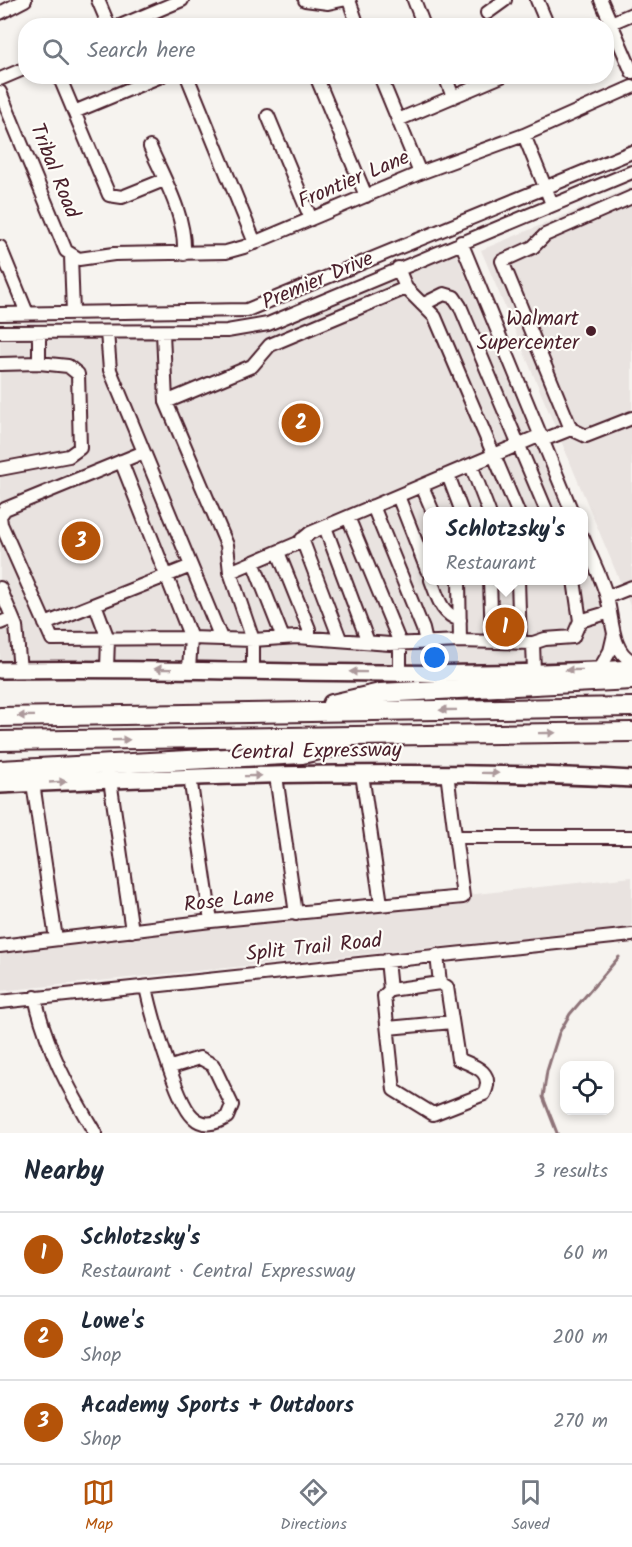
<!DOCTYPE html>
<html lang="en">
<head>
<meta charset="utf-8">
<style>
  :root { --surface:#fff; --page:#f6f6f7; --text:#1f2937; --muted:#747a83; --line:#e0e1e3; --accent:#b45309 }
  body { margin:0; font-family:Kalam,sans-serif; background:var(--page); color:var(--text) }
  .controls { position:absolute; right:18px; bottom:18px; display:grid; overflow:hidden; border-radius:12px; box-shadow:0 3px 9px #0003 }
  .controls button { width:54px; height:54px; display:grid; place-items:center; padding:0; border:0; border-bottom:2px solid var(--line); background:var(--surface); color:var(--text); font:30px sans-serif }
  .you { position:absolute; left:435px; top:658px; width:21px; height:21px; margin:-15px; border:4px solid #fff; border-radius:50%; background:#1a73e8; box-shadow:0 0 0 9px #1a73e833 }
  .badge { display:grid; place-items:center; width:39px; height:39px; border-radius:50%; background:var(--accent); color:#fff; font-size:20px; font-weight:700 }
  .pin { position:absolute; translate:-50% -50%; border:3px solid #fff; box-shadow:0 2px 6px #0006 }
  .popup { position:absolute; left:423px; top:507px; width:165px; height:78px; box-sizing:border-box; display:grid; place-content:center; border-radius:12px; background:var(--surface); filter:drop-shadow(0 2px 4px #0005); font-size:20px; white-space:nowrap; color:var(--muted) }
  .popup b { font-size:22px; color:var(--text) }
  .popup::after { content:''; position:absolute; left:50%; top:100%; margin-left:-12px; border:12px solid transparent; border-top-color:var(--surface) }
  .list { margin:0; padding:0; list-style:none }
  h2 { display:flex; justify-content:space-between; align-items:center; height:78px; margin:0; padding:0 24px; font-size:26px }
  h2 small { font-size:20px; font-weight:400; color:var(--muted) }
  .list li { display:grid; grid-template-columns:39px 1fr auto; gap:18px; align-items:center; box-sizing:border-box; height:84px; padding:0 24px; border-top:2px solid var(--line) }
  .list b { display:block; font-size:22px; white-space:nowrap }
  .list p { margin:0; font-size:20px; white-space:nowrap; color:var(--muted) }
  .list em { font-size:20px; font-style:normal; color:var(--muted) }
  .icon { flex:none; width:33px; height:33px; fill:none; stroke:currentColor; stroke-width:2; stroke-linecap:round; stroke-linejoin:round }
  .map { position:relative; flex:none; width:632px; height:1133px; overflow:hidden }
  .search { position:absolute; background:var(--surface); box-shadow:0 3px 9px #0003; left:18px; right:18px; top:18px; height:66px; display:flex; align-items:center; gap:15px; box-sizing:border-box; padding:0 21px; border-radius:24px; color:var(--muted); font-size:22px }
  .sheet { height:330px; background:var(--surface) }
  nav { display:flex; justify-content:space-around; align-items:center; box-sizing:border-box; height:84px; border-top:2px solid var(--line); background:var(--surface); font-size:16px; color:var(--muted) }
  nav a { display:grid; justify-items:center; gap:3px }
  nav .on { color:var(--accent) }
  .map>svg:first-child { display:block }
  .built { fill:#e9e3e0 }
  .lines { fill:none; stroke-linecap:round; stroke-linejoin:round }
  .stream { stroke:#8e7378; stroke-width:3 }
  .minor-casing { stroke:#4a1f2b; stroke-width:16 }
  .major-casing { stroke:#4a1f2b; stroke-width:20 }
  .highway-casing { stroke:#4a1f2b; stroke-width:22 }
  .minor { stroke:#fdfcf7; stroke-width:12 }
  .major { stroke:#fdfcf7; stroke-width:15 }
  .highway { stroke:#fdfcf7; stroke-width:18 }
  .oneway { fill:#ac999b }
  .poi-dot { fill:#4a1f2b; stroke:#fdfcf7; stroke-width:2 }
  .labels { text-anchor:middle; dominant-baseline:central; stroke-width:4.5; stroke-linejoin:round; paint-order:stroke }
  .street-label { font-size:21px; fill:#4a1f2b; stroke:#fdfcf7 }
  .poi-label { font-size:21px; fill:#4a1f2b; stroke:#fdfcf7; text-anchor:end }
</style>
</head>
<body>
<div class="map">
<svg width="632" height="1133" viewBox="0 0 632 1133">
  <rect width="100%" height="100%" fill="#f6f3ef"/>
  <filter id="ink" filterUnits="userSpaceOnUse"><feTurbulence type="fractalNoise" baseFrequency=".0167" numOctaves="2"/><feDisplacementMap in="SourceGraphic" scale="12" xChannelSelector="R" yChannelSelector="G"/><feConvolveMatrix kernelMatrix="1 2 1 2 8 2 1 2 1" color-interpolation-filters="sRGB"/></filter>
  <g filter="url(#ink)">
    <!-- built -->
    <path class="built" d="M632,187V610L481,250Z
      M456,253L563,511L427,512V580H583V559L602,606L608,646L603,658L590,662L328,665L116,661L0,663V340L230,338L271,330Z
      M632,877V927L0,991V946Z"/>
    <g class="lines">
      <!-- stream -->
      <path class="stream" d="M557,1133L543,1097L547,1071L559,1033L570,1014L619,957"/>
      <defs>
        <path id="minor" d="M98,0L109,26
          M305,0L328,3L342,0
          M349,0L358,26
          M414,0L424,26
          M537,0L548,26
          M601,0L632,72
          M0,13L25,0
          M487,13L505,0
          M611,23L632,14
          M120,26L182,0
          M59,76L109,195L122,197L164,180
          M187,76L255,243
          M316,76L366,196
          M380,76L420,173
          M445,76L453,97
          M0,79L26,68
          M0,92L66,251L79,259L114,254L226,252L244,247L420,173L524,135L632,87
          M74,112L161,76
          M268,116L311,219
          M398,120L502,76
          M524,135L552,204
          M150,147C165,181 186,216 184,254
          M461,242L572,512
          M0,247L27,313
          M71,256L73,313
          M398,268L406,288L435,317L518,512
          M424,304L444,294L454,297L460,306L547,512
          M0,314L247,310L632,152
          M0,332L227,331L268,324L632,172
          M107,332L110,370L144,452L5,509L0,516L1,524L52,639L191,638L189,669
          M163,332L166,402L227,545L230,572L253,640V670
          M0,364L39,363
          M166,402L252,366L270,345L406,288
          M571,429L502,261L533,247L545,235L632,197
          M543,440L571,429L586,436L632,418
          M144,452L221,638
          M121,461L191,638L253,640L297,637L390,644L460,641
          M471,465L489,512
          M0,469L69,456L80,448L78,374L68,366L39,363V332
          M448,475L462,512
          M422,486L433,512
          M398,496L427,570
          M373,506L423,629L426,642
          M348,517L400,643V672
          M325,527L368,642
          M583,538C591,558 602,578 607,598C613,618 611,651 632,661
          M302,539L340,639
          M278,552L309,629V638
          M253,562L283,638
          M230,572L298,543L310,533L541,435
          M431,580C438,598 441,614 460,620
          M459,580L460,641L533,643L534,671
          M490,580L492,642
          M518,580L520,643
          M574,580L580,621
          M0,588L16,626L20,670
          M607,597L632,587
          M95,604L108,639L107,668
          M0,623L12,618
          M45,624L191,566
          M533,643L545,639L573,637L580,621L610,612
          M599,670L610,651L614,634
          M362,774L381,904
          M276,776L296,914
          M190,777L211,921
          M110,780L132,931
          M33,783L56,939
          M455,837H632
          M0,946L211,921L463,897L447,773
          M387,960L390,990L384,996L394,1090L433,1114L484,1094C495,1072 475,1066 458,1059L447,987L440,983L437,955
          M146,987C151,1011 176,1102 193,1117C203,1127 216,1124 227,1117L232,1105L213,1065L200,1058L171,1067
          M390,990L440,983
          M35,997C46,1047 69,1090 95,1133
          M0,1002L632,935
          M388,1028L452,1022"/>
        <path id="major" d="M0,670C210,666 422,681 632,668
          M0,785C211,775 421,768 632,779"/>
        <path id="highway" d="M332,704L380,693L632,680
          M0,717L632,707
          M0,741L632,732
          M0,770L302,754L342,745"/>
      </defs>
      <!-- minor casing -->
      <use href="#minor" class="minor-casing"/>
      <!-- major casing -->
      <use href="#major" class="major-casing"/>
      <!-- highway casing -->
      <use href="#highway" class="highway-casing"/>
      <!-- minor -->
      <use href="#minor" class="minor"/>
      <!-- major -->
      <use href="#major" class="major"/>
      <!-- highway -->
      <use href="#highway" class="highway"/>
    </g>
    <!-- one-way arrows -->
    <defs><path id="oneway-solid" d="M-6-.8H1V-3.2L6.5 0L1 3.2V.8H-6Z" transform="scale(1.5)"/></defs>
    <g class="oneway">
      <use href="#oneway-solid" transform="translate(163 669) rotate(-179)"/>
      <use href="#oneway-solid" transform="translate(574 670) rotate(179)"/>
      <use href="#oneway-solid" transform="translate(358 672) rotate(-179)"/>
      <use href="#oneway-solid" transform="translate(448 710) rotate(179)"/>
      <use href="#oneway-solid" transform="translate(26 716) rotate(179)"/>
      <use href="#oneway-solid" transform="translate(547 733) rotate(-1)"/>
      <use href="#oneway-solid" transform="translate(121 740) rotate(-1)"/>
      <use href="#oneway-solid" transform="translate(490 773) rotate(1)"/>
      <use href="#oneway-solid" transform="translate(253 776) rotate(-1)"/>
      <use href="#oneway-solid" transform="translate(58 782) rotate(-3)"/>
    </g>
  </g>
  <!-- markers -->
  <circle class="poi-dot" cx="591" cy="331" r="6"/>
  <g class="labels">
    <!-- street labels -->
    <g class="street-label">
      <text transform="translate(54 171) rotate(68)">Tribal Road</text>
      <text transform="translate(354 180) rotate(-23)">Frontier Lane</text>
      <text transform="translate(318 281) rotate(-23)">Premier Drive</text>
      <text transform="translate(316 752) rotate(-1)">Central Expressway</text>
      <text transform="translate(229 901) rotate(-6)">Rose Lane</text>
      <text transform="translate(314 948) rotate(-6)">Split Trail Road</text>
    </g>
    <!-- poi labels -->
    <g class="poi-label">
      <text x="579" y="319">Walmart<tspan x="579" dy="24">Supercenter</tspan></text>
    </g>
  </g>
</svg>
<div class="controls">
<button><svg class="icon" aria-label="locate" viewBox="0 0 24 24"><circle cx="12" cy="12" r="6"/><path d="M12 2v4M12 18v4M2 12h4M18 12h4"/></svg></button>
</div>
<div class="you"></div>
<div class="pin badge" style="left:505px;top:627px">1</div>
<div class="popup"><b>Schlotzsky's</b>Restaurant</div>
<div class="pin badge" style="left:301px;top:423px">2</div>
<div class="pin badge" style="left:81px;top:541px">3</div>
<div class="search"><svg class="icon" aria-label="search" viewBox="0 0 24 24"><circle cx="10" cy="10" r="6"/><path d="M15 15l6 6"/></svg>Search here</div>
</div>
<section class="sheet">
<h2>Nearby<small>3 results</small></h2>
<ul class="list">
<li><span class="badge">1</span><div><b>Schlotzsky's</b><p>Restaurant · Central Expressway</p></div><em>60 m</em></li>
<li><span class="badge">2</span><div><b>Lowe's</b><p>Shop</p></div><em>200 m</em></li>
<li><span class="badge">3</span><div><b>Academy Sports + Outdoors</b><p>Shop</p></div><em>270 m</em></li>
</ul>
</section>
<nav>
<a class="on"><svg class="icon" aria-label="map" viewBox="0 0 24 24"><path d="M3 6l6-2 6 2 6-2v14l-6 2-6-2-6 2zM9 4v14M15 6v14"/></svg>Map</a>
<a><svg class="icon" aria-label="directions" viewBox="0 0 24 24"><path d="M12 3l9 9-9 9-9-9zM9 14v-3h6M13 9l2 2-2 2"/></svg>Directions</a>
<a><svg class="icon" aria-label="saved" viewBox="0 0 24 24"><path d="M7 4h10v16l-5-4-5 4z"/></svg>Saved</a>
</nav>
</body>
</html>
